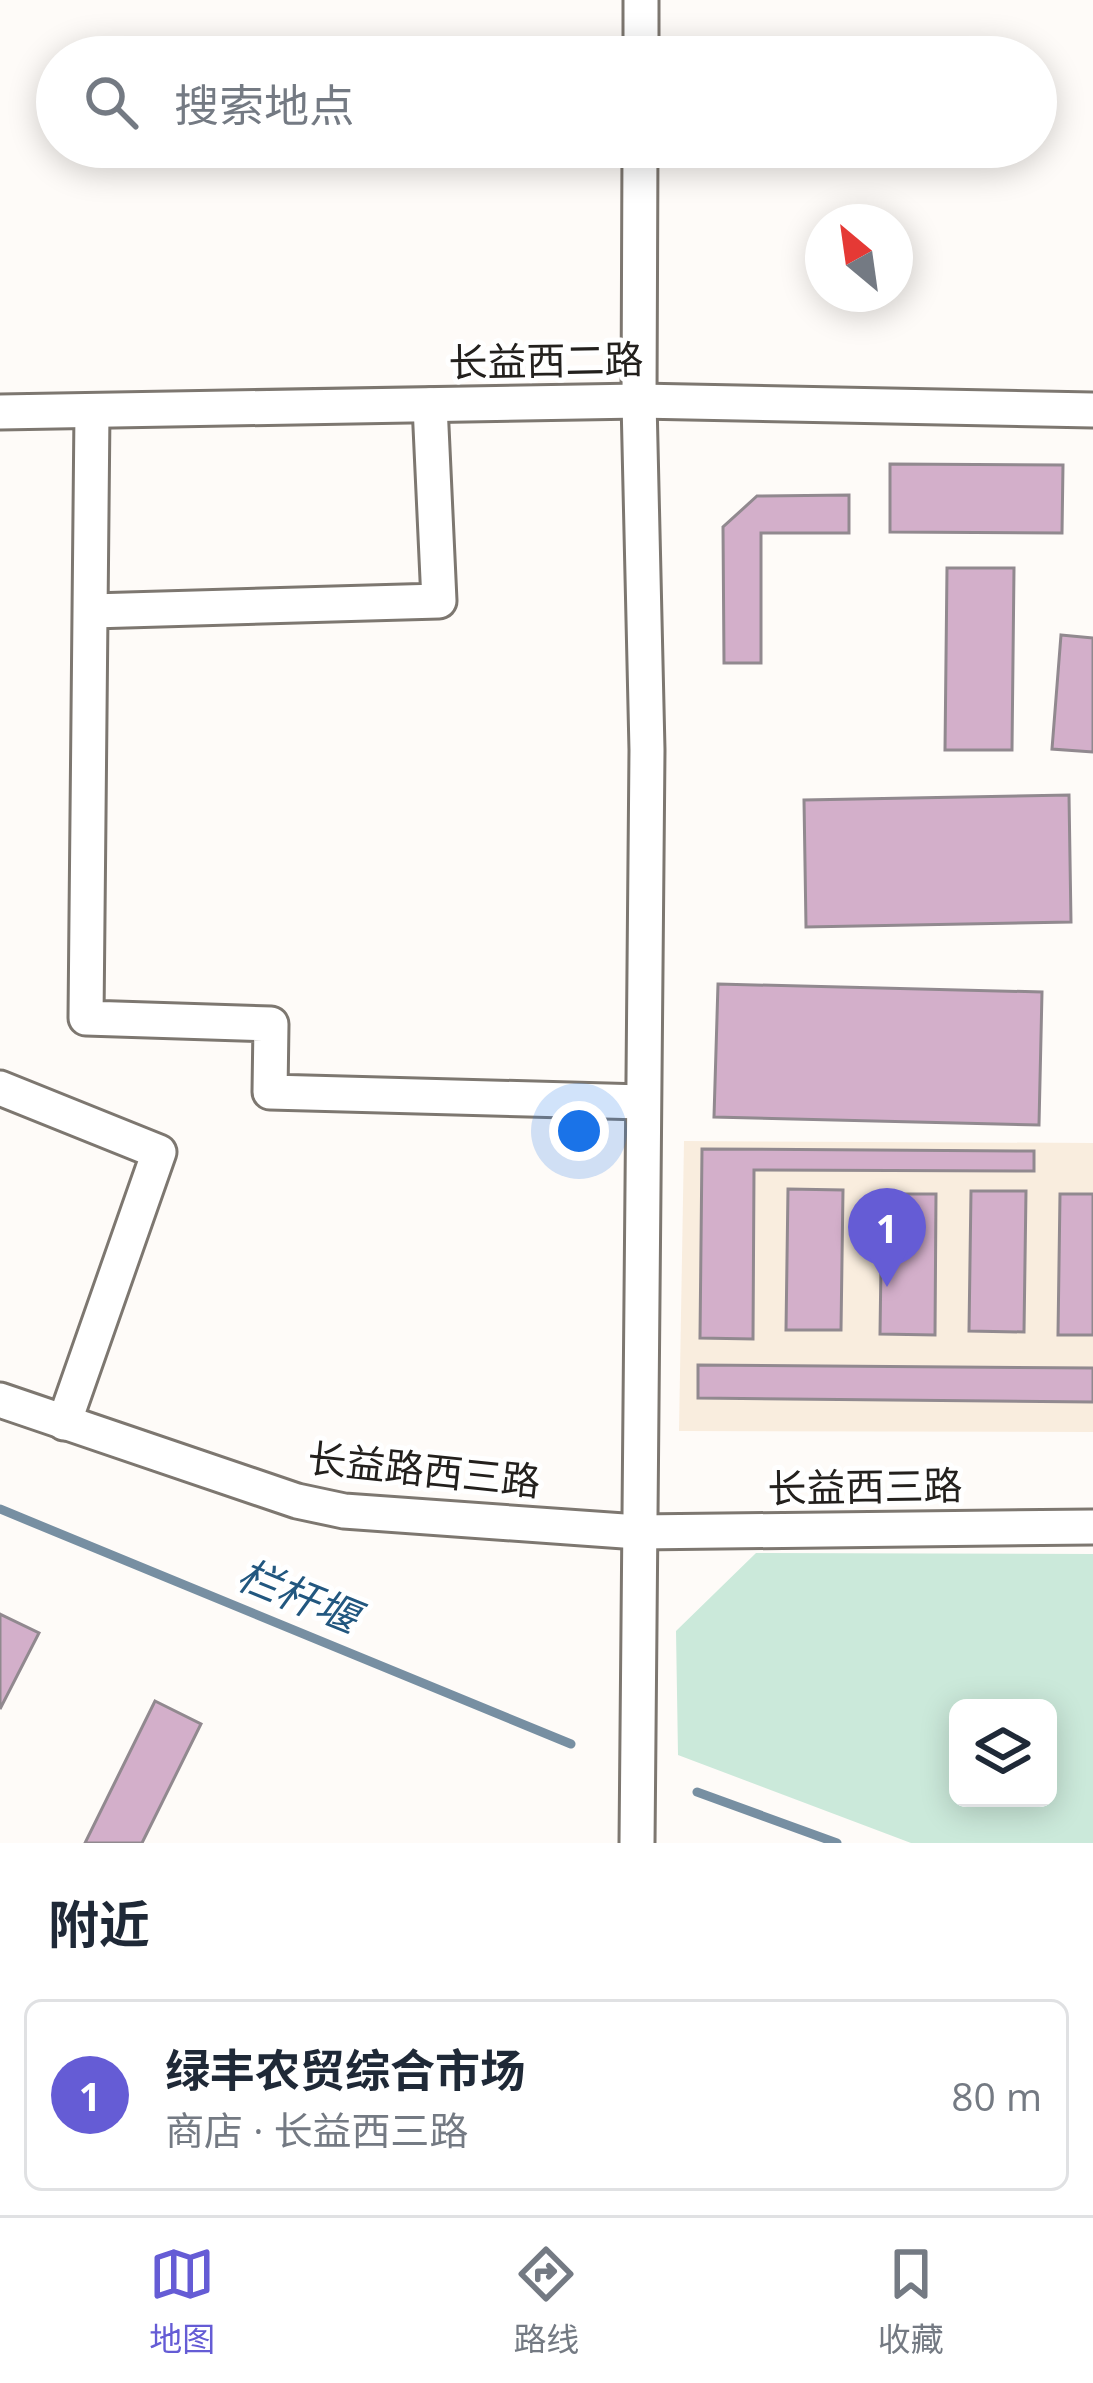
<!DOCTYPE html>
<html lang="zh">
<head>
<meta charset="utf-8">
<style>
	:root { --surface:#fff; --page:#f6f6f7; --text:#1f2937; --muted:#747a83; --line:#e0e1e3; --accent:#655cd5 }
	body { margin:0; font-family:"Open Sans","Noto Sans SC",sans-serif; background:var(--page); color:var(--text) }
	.controls { position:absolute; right:36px; bottom:36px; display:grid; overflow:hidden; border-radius:18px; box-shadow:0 6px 30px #0003 }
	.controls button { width:108px; height:108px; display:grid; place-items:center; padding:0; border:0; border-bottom:3px solid var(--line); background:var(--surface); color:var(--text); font:60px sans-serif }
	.compass { position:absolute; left:805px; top:204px; width:108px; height:108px; border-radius:50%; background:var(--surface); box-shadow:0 6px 30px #0003; rotate:331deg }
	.you { position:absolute; left:579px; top:1131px; width:42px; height:42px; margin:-30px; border:9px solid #fff; border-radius:50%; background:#1a73e8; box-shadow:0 0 0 18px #1a73e833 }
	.badge { display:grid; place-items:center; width:78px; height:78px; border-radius:50%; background:var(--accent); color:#fff; font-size:39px; font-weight:700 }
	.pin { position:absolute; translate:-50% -99px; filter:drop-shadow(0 3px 6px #0008) }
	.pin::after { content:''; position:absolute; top:63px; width:42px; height:36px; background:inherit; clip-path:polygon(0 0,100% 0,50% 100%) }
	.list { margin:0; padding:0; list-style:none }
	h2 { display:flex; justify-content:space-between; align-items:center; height:156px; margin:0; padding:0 48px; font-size:51px }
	h2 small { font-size:39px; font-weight:400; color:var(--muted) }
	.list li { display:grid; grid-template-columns:78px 1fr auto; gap:36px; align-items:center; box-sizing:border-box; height:192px; margin:0 24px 24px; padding:0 24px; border:3px solid var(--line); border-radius:18px }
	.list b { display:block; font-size:45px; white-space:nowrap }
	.list p { margin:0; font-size:39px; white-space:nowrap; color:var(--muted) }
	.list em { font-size:39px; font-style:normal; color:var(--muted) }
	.icon { flex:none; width:66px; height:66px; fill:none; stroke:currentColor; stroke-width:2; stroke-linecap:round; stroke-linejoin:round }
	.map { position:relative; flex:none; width:1093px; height:1843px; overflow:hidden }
	.search { position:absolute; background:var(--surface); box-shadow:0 6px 30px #0003; left:36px; right:36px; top:36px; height:132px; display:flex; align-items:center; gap:30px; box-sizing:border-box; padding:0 42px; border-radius:66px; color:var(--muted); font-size:45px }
	.sheet { height:372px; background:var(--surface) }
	nav { display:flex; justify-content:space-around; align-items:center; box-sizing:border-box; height:168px; border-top:3px solid var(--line); background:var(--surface); font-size:33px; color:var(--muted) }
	nav a { display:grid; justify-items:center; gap:6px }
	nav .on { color:var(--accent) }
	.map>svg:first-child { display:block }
	.built { fill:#f9edde }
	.green { fill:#cbe9da; fill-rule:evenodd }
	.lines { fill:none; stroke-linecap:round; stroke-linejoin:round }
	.stream { stroke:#778fa2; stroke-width:9 }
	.building { fill:#d3afca; stroke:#91898f; stroke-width:3 }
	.street-casing { stroke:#7d7770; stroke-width:39 }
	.street { stroke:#fff; stroke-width:33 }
	.labels { text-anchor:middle; stroke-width:10; stroke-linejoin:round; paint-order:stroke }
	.street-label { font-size:39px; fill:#23201d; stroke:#fff }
	.water-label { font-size:42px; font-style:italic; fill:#22577f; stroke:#fff }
</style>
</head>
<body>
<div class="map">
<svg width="1093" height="1843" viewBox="0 0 1093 1843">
	<rect width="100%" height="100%" fill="#fefbf8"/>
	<polygon class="built" points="684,1141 1093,1143 1093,1432 679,1431"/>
	<path class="green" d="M756,1553L1093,1554V1843H911L678,1755L676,1631ZM958,1708H1048V1798H958Z"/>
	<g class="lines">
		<g class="stream">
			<polyline points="0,1509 571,1744"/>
			<polyline points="697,1792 837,1843"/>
		</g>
	</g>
	<g class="building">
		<polygon points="890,464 1063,465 1062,533 890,532"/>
		<polygon points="849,495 849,533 761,533 761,663 724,663 723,527 757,496"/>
		<polygon points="947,568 1014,568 1012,750 945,750"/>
		<polygon points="1061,635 1093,638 1093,752 1052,749"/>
		<polygon points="1069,795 1071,922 806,927 804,800"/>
		<polygon points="718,984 1042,992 1039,1125 714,1117"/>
		<polygon points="702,1149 1034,1151 1034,1171 754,1170 753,1339 700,1338"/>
		<polygon points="788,1189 843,1190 841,1330 786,1330"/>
		<polygon points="971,1191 1026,1191 1024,1332 969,1331"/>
		<polygon points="882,1194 936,1194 935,1335 880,1334"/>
		<polygon points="1060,1194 1093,1194 1093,1335 1058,1335"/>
		<polygon points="698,1365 1093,1368 1093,1402 698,1398"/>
		<polygon points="0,1614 39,1633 0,1709"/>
		<polygon points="155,1701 201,1724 142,1843 85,1843"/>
	</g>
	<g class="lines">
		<defs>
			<g id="street">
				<polyline points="641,57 641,0"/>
				<polyline points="92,411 86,1018 271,1024 270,1092 643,1102"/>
				<polyline points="0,412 639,401 1093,410"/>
				<polyline points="92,611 439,601 430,405"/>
				<polyline points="0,1088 159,1152 64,1423"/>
				<polyline points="0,1400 297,1501 344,1511 638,1532 1093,1527"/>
				<polyline points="637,1843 647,750 639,401 640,147"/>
			</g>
		</defs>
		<use href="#street" class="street-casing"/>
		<use href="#street" class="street"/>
	</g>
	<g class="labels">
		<g class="street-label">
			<text transform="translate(546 361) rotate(-1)" y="14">长益西二路</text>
			<text transform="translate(424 1470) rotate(6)" y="14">长益路西三路</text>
			<text transform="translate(865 1487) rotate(-1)" y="14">长益西三路</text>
		</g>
		<g class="water-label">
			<text transform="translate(298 1596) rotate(22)" y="15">栏杆堰</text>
		</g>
	</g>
</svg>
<div class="controls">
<button><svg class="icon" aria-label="layers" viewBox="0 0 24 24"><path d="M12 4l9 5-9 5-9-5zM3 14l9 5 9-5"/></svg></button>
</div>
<svg class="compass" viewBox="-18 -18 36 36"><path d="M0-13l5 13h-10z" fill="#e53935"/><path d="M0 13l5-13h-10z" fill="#747a83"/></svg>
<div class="you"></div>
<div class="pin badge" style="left:887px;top:1287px">1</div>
<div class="search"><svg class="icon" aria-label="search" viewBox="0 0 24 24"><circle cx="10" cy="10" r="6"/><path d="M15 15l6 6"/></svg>搜索地点</div>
</div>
<section class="sheet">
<h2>附近<small></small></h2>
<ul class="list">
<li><span class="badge">1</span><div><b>绿丰农贸综合市场</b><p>商店 · 长益西三路</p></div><em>80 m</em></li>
</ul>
</section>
<nav>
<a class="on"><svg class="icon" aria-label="map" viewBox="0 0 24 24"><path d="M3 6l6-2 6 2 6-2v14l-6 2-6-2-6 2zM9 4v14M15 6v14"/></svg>地图</a>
<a><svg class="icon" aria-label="directions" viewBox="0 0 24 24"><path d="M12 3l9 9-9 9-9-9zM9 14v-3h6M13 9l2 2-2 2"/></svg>路线</a>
<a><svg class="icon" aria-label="saved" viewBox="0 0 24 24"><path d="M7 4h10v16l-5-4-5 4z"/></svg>收藏</a>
</nav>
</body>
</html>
